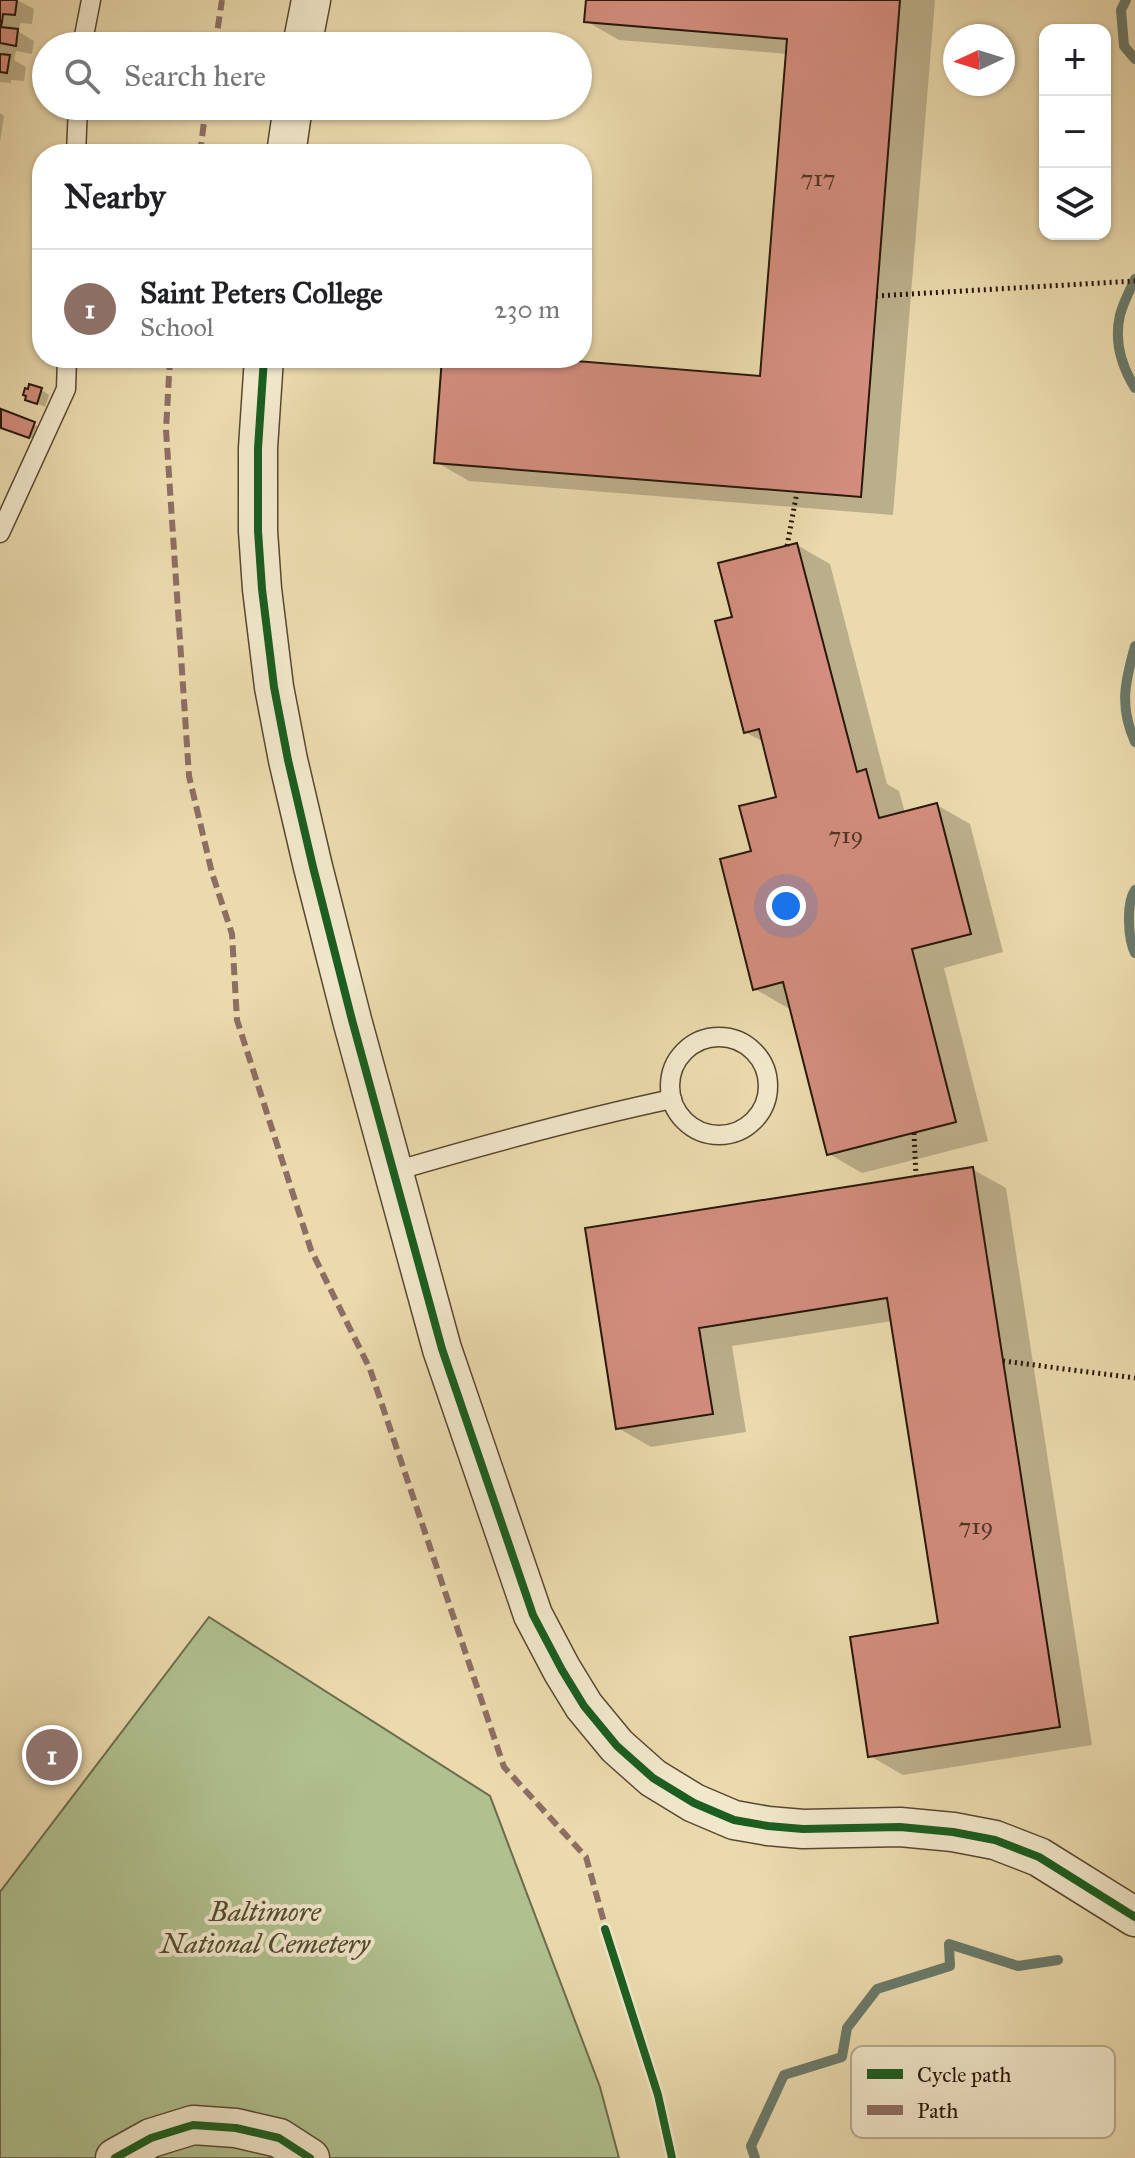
<!DOCTYPE html>
<html lang="en">
<head>
<meta charset="utf-8">
<style>
	:root { --surface:#fff; --page:#f6f6f6; --text:#202124; --muted:#757577; --line:#e0e0e0; --accent:#111827 }
	body { margin:0; font-family:"IM FELL Great Primer",serif; background:var(--page); color:var(--text) }
	.controls { position:absolute; right:24px; top:24px; display:grid; overflow:hidden; border-radius:16px; box-shadow:0 2px 6px #0004 }
	.controls button { width:72px; height:72px; display:grid; place-items:center; padding:0; border:0; border-bottom:2px solid var(--line); background:var(--surface); color:var(--text); font:40px sans-serif }
	.compass { position:absolute; left:943px; top:24px; width:72px; height:72px; border-radius:50%; background:var(--surface); box-shadow:0 2px 6px #0004; rotate:266deg }
	.you { position:absolute; left:786px; top:906px; width:28px; height:28px; margin:-20px; border:6px solid #fff; border-radius:50%; background:#1a73e8; box-shadow:0 0 0 12px #1a73e833 }
	.badge { display:grid; place-items:center; width:52px; height:52px; border-radius:50%; background:var(--accent); color:#fff; font-size:26px; font-weight:700 }
	.pin { position:absolute; translate:-50% -50%; border:4px solid #fff; box-shadow:0 2px 8px #0006 }
	.list { margin:0; padding:0; list-style:none }
	h2 { display:flex; justify-content:space-between; align-items:center; height:104px; margin:0; padding:0 32px; font-size:34px }
	h2 small { font-size:26px; font-weight:400; color:var(--muted) }
	.list li { display:grid; grid-template-columns:52px 1fr auto; gap:24px; align-items:center; box-sizing:border-box; height:120px; padding:0 32px; border-top:2px solid var(--line) }
	.list b { display:block; font-size:30px; white-space:nowrap }
	.list p { margin:0; font-size:26px; white-space:nowrap; color:var(--muted) }
	.list em { font-size:26px; font-style:normal; color:var(--muted) }
	.icon { flex:none; width:44px; height:44px; fill:none; stroke:currentColor; stroke-width:2; stroke-linecap:round; stroke-linejoin:round }
	.map { position:relative; flex:none; width:1135px; height:2158px; overflow:hidden }
	.search { position:absolute; background:var(--surface); box-shadow:0 2px 6px #0004; left:32px; top:32px; width:560px; height:88px; display:flex; align-items:center; gap:20px; box-sizing:border-box; padding:0 28px; border-radius:44px; color:var(--muted); font-size:30px }
	.panel { position:absolute; background:var(--surface); box-shadow:0 2px 6px #0004; left:32px; top:144px; width:560px; height:224px; border-radius:32px }
	.map>svg:first-child { display:block }
	.green { fill:#b0c18f; stroke:#6c6c4c; stroke-width:2 }
	.shadow { fill:#0003 }
	.lines { fill:none; stroke-linecap:round; stroke-linejoin:round }
	.stream { stroke:#6b7a6a; stroke-width:10 }
	.building { fill:#d38d7e; stroke:#281808; stroke-width:2 }
	.lane-casing { stroke:#584831; stroke-width:21 }
	.street-casing { stroke:#584831; stroke-width:41 }
	.path { stroke:#281808; stroke-width:5; stroke-dasharray:2 4; stroke-linecap:butt }
	.lane { stroke:#f1e7ca; stroke-width:18 }
	.street { stroke:#f1e7ca; stroke-width:38 }
	.quiet { stroke:#8d6e63; stroke-width:6; stroke-dasharray:12 6; stroke-linecap:butt }
	.cycleway-casing { stroke:#f1e7ca; stroke-width:13 }
	.cycleway { stroke:#1b5e20; stroke-width:8 }
	.labels { text-anchor:middle; stroke-width:8; stroke-linejoin:round; paint-order:stroke }
	.number-label { font-size:24px; fill:#533526 }
	.park-label { font-size:28px; font-style:italic; fill:#514b30; stroke:#f1e7ca }
	.key { fill:#f1e7ca; stroke:#b5a990; stroke-width:2 }
	.key-label { font-size:22px; fill:#281808 }
</style>
</head>
<body>
<div class="map">
<svg width="1135" height="2158" viewBox="0 0 1135 2158">
	<rect width="100%" height="100%" fill="#eadaad"/>
	<filter id="stains"><feTurbulence type="fractalNoise" baseFrequency=".0025" numOctaves="4"/><feColorMatrix values="0 0 0 0 .2 0 0 0 0 .09 0 0 0 0 .02 0 0 0 .5 -.17"/></filter>
	<radialGradient id="worn" r=".72"><stop offset=".6" stop-color="#630" stop-opacity="0"/><stop offset="1" stop-color="#630" stop-opacity=".3"/></radialGradient>
	<polygon class="green" points="209,1617 490,1796 600,2087 619,2158 0,2158 0,1892"/>
	<g class="shadow">
		<polygon points="0,0 17,0 34,9 32,24 20,23 19,32 34,41 32,54 16,51 14,60 26,67 24,81 11,80 11,83 0,82"/>
		<polygon points="588,0 935,0 893,515 469,481 436,462 444,358 514,358 762,378 788,54 619,40 586,21"/>
		<polygon points="0,113 4,116 0,142"/>
		<polygon points="41,390 49,395 45,407 27,399"/>
		<polygon points="2,412 42,428 38,441 0,425"/>
		<polygon points="797,545 830,564 887,784 899,791 905,813 937,805 970,824 1003,952 944,968 988,1141 862,1173 829,1154 791,1007 788,1008 755,989 753,853 779,798 764,742 745,732 735,618"/>
		<polygon points="972,1169 1006,1188 1092,1745 903,1775 870,1756 940,1625 892,1321 732,1346 746,1432 651,1447 618,1428 587,1229"/>
	</g>
	<g class="lines">
		<g class="stream">
			<polyline points="1126,0 1121,10 1124,46 1135,59"/>
			<path d="M1135,279C1130,290 1123,303 1120,315C1114,341 1122,367 1135,388"/>
			<path d="M1135,646C1125,682 1119,706 1135,742"/>
			<path d="M1135,890C1126,903 1128,939 1135,953"/>
			<polyline points="755,2158 751,2146 784,2075 842,2057 847,2028 877,1989 950,1966 949,1944 1018,1966 1058,1960"/>
		</g>
	</g>
	<g class="building">
		<polygon points="0,0 17,0 15,15 3,14 2,22 0,21"/>
		<polygon points="586,0 900,0 861,497 434,463 442,358 539,358 760,376 787,39 584,22"/>
		<polygon points="0,21 2,22 1,27 18,29 16,46 0,43"/>
		<polygon points="0,54 10,55 7,73 0,72"/>
		<polygon points="29,384 42,388 37,404 25,400 26,396 23,395 25,388 28,389"/>
		<polygon points="1,409 35,422 29,438 1,428"/>
		<polygon points="797,543 857,772 866,769 879,818 937,803 971,934 912,949 956,1122 827,1155 783,982 753,990 720,859 751,851 739,806 776,797 759,729 744,733 715,621 732,617 718,563"/>
		<polygon points="973,1167 1060,1727 868,1757 850,1637 938,1623 887,1298 699,1328 713,1414 616,1429 585,1228"/>
	</g>
	<g class="lines">
		<defs>
			<g id="lane">
				<polyline points="82,46 91,0"/>
				<polyline points="76,154 78,106"/>
				<polyline points="0,533 66,389 67,358"/>
				<circle cx="719" cy="1086" r="49"/>
				<path d="M395,1171C487,1144 578,1119 672,1099"/>
			</g>
			<g id="street">
				<polyline points="302,46 311,0"/>
				<polyline points="286,154 293,106"/>
				<polyline points="264,358 258,448 258,531 262,589 274,687 288,760 313,867 352,1020 442,1349 533,1615 562,1670 584,1706 617,1746 653,1778 694,1803 734,1820 768,1826 803,1829 900,1827 953,1832 995,1840 1039,1857 1135,1917"/>
				<polyline points="115,2158 151,2138 193,2125 236,2128 279,2138 310,2158"/>
			</g>
		</defs>
		<use href="#lane" class="lane-casing"/>
		<use href="#street" class="street-casing"/>
		<g class="path">
			<polyline points="876,296 1135,281"/>
			<polyline points="787,546 797,492"/>
			<polyline points="914,1133 916,1176"/>
			<polyline points="1003,1361 1135,1378"/>
		</g>
		<use href="#lane" class="lane"/>
		<use href="#street" class="street"/>
		<g class="quiet">
			<polyline points="215,46 222,0"/>
			<polyline points="200,154 206,106"/>
			<polyline points="170,358 166,430 189,776 212,873 232,934 237,1020 311,1250 370,1369 504,1767 586,1857 607,1933"/>
		</g>
		<defs>
			<g id="cycleway">
				<polyline points="264,358 258,448 258,531 262,589 274,687 288,760 313,867 352,1020 442,1349 533,1615 562,1670 584,1706 617,1746 653,1778 694,1803 734,1820 768,1826 803,1829 900,1827 953,1832 995,1840 1039,1857 1135,1917"/>
				<polyline points="605,1929 658,2095 672,2158"/>
				<polyline points="115,2158 151,2138 193,2125 236,2128 279,2138 310,2158"/>
			</g>
		</defs>
		<use href="#cycleway" class="cycleway-casing"/>
		<use href="#cycleway" class="cycleway"/>
	</g>
	<g class="labels">
		<g class="number-label">
			<text x="818" y="186">717</text>
			<text x="846" y="843">719</text>
			<text x="976" y="1534">719</text>
		</g>
		<g class="park-label">
			<text x="265" y="1921">Baltimore<tspan x="265" dy="32">National Cemetery</tspan></text>
		</g>
	</g>
	<rect x="851" y="2046" width="264" height="92" rx="12" class="key"/>
	<rect x="867" y="2069" width="36" height="10" fill="#1b5e20"/>
	<rect x="867" y="2105" width="36" height="10" fill="#8d6e63"/>
	<g class="key-label">
		<text x="917" y="2082">Cycle path</text>
		<text x="917" y="2118">Path</text>
	</g>
	<rect width="100%" height="100%" filter="url(#stains)"/>
	<rect width="100%" height="100%" fill="url(#worn)"/>
</svg>
<div class="controls">
<button>+</button>
<button>−</button>
<button><svg class="icon" aria-label="layers" viewBox="0 0 24 24"><path d="M12 4l9 5-9 5-9-5zM3 14l9 5 9-5"/></svg></button>
</div>
<svg class="compass" viewBox="-18 -18 36 36"><path d="M0-13l5 13h-10z" fill="#e53935"/><path d="M0 13l5-13h-10z" fill="#757577"/></svg>
<div class="you"></div>
<div class="pin badge" style="left:52px;top:1755px;background:#8d6e63">1</div>
<div class="search"><svg class="icon" aria-label="search" viewBox="0 0 24 24"><circle cx="10" cy="10" r="6"/><path d="M15 15l6 6"/></svg>Search here</div>
<section class="panel">
<h2>Nearby<small></small></h2>
<ul class="list">
<li><span class="badge" style="background:#8d6e63">1</span><div><b>Saint Peters College</b><p>School</p></div><em>230 m</em></li>
</ul>
</section>
</div>
</body>
</html>
